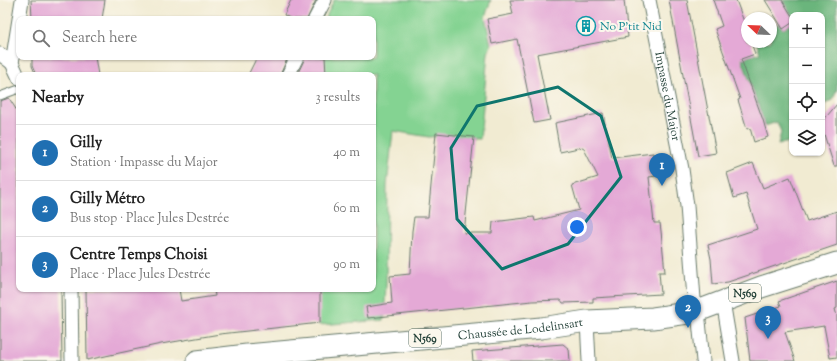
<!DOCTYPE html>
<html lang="en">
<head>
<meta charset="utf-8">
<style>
	:root { --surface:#fff; --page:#f2f2f2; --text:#222; --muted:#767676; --line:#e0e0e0; --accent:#1f6fb2 }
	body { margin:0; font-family:"Sorts Mill Goudy",serif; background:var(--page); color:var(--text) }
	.controls { position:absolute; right:12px; top:12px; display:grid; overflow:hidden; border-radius:8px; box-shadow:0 1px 3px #0004 }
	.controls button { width:36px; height:36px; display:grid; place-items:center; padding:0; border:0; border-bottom:1px solid var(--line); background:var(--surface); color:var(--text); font:20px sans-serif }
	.compass { position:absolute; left:741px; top:12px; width:36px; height:36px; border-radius:50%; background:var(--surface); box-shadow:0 1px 3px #0004; rotate:293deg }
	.you { position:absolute; left:577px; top:227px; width:14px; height:14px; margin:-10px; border:3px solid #fff; border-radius:50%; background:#1a73e8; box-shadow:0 0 0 6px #1a73e833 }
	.badge { display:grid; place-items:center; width:26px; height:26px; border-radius:50%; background:var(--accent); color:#fff; font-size:13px; font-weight:700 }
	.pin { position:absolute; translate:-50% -33px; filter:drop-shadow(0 1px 2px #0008) }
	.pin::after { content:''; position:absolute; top:21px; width:14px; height:12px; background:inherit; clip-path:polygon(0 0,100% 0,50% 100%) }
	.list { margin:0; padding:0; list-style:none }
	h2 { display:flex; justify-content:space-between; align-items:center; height:52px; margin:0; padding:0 16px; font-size:17px }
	h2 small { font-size:13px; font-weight:400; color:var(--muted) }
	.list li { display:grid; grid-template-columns:26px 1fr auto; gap:12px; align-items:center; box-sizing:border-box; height:56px; padding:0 16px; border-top:1px solid var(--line) }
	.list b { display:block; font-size:15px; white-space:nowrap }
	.list p { margin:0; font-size:13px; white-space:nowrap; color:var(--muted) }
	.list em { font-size:13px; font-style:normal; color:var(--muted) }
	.icon { flex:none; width:22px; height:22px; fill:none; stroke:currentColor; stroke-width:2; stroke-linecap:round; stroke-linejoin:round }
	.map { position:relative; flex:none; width:837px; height:361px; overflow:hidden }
	.search { position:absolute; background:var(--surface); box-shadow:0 1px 3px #0004; left:16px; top:16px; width:360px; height:44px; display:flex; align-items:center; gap:10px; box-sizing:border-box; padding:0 14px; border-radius:8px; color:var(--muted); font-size:15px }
	.panel { position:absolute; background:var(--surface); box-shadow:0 1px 3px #0004; left:16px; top:72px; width:360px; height:220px; border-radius:8px }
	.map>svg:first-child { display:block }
	.green { fill:#84d392; stroke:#528863 }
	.forest { fill:#6bb57c; stroke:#457958 }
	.building { fill:#e4a9d6 }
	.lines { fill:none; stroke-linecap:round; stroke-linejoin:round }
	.service-casing { stroke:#687a6b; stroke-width:9 }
	.minor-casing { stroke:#687a6b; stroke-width:15 }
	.primary-casing { stroke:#687a6b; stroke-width:23 }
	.service { stroke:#fff; stroke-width:7 }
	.minor { stroke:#fff; stroke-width:13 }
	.primary { stroke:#fff; stroke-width:21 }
	.marked { fill:none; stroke:#0f766e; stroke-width:3; stroke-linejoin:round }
	.labels { text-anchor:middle; stroke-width:4; stroke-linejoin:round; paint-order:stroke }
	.shield { fill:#fbf7ec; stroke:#61756b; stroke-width:1 }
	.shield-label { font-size:11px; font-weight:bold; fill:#1f3d34 }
	.culture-label { font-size:12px; fill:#0d838f; stroke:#fbf7ec; text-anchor:start }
	.street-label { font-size:12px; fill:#1f3d34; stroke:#fbf7ec }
</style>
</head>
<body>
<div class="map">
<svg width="837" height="361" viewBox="0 0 837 361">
	<rect width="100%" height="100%" fill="#fbf7ec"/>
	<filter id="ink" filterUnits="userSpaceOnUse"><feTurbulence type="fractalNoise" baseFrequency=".025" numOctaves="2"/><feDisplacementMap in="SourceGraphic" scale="8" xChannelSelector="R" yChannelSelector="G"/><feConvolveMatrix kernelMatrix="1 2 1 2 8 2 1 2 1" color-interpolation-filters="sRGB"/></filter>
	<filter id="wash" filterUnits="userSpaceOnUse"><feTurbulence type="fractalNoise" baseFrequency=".012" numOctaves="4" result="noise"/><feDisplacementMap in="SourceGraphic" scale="16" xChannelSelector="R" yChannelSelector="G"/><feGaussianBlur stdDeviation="0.9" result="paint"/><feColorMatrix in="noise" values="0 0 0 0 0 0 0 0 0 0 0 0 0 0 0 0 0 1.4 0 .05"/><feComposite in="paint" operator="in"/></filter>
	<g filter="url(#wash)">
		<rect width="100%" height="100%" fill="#f1ebd2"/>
		<polygon class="green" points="334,0 491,0 485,17 491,45 488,53 480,139 440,136 429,137 393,131 387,186 386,285 384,320 319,325 320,289 373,289 373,75 323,75 324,61 312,57 373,57 373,19 325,19"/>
		<g class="forest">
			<polygon points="782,0 837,0 837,89 833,100 825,104 822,101 822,15 792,16"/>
			<polygon points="779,23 783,29 792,23 792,142 778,144 781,132 777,122 765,126 742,59 755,54 760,53 756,42 771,42 771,29"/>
		</g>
		<g id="blocks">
			<g class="building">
				<polygon points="31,0 105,0 102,19 32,19"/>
				<polygon points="291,0 316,0 307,19 292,19 284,15"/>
				<polygon points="510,0 624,0 628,37 537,54 550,120 534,123 517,39 492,44 487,19 513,14"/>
				<polygon points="669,0 687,0 716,153 698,156"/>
				<polygon points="713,0 736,0 747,30 747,42 751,42 755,54 741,59 763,120 768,137 754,142 750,128 747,129 738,100 740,99 715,29 722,26"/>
				<polygon points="765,0 782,0 792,16 792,23 783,29"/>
				<polygon points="32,57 95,57 98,75 36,75 32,66"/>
				<polygon points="257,57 288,57 280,75 248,75"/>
				<polygon points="325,57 326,75 297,75 305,58"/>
				<polygon points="9,98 19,114 19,289 61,289 62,361 0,361 0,101"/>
				<polygon points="837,104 837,166 834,166 822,128 822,122"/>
				<polygon points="603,113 612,158 653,153 656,176 649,177 654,223 660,223 661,231 665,272 659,272 661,294 593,298 593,302 563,303 561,300 532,301 368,318 366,307 392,303 390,276 410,274 412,231 414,217 428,217 436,133 474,137 464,233 492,233 493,222 534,217 535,221 579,210 572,185 598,177 583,147 560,152 555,123"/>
				<polygon points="753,163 763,188 790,177 807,221 837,211 837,245 728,282 713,284 711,259 708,245 757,229 746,194 734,198 727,173"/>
				<polygon points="837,281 837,308 835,309 837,316 837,357 830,358 824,326 785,332 795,361 750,361 745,318 781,306 779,301"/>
				<polygon points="86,289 179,289 181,301 215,296 214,289 320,289 320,323 220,334 161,344 87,360"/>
				<polygon points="563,344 569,349 570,361 473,361 472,351"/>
			</g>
		</g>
	</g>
	<g filter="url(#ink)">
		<use href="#blocks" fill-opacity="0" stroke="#687a6b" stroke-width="1"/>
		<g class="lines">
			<defs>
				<polyline id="service" points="0,96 19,89"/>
				<g id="minor">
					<path id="s1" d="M649,0L682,169L687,206L695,312"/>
					<polyline points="315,19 325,0"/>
					<polyline points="0,54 12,63"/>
					<polyline points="288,75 297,57"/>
					<polyline points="19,78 12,63 22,0"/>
					<polyline points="71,289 72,361"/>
					<polyline points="723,301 733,361"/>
					<polyline points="698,311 703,361"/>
					<polyline points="587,321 589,361"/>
				</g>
				<g id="primary">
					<path id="s2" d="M197,361L247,355L541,328L587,321L653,318L695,312L761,287L837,263"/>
				</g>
			</defs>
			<use href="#service" class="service-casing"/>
			<use href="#minor" class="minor-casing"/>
			<use href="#primary" class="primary-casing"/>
			<use href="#service" class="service"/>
			<use href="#minor" class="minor"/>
			<use href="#primary" class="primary"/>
		</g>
	</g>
	<path class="marked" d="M558,87L601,116L621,177L568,244L502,269L457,219L451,148L477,106Z"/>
	<defs>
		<symbol id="building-ring" viewBox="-11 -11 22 22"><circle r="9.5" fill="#fbf7ec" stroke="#0f9aa8" stroke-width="1.5"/><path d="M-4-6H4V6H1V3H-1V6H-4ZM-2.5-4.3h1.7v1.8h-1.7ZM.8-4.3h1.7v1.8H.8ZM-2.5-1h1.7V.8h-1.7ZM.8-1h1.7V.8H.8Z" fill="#0f9aa8"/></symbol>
	</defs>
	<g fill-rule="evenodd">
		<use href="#building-ring" x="575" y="15" width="22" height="22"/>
	</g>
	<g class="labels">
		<g class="shield">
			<rect x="729" y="284" width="32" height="18" rx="3"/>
			<rect x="409" y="329" width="32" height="18" rx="3"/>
		</g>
		<g class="shield-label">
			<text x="745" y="297">N569</text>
			<text x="425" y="342">N569</text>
		</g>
		<g class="culture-label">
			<text x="600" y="30">No P'tit Nid</text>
		</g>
		<g class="street-label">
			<text dy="4" stroke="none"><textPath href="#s1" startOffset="98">Impasse du Major</textPath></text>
			<text dy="4" stroke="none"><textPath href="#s2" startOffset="325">Chaussée de Lodelinsart</textPath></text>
		</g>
	</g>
</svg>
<div class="controls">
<button>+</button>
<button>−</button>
<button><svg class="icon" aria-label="locate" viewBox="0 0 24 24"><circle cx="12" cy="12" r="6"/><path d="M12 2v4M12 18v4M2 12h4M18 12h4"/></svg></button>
<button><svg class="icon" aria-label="layers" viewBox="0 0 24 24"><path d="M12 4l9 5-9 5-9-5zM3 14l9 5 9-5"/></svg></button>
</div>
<svg class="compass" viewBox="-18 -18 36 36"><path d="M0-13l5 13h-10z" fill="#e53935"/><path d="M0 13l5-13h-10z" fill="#767676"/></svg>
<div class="you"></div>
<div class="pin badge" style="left:662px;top:186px">1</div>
<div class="pin badge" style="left:688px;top:328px">2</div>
<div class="pin badge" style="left:768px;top:339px">3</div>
<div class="search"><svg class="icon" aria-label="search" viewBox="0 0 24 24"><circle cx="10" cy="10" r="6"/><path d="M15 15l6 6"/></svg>Search here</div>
<section class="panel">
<h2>Nearby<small>3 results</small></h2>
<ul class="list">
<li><span class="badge">1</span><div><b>Gilly</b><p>Station · Impasse du Major</p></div><em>40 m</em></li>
<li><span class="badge">2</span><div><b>Gilly Métro</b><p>Bus stop · Place Jules Destrée</p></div><em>60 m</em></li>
<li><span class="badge">3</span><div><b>Centre Temps Choisi</b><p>Place · Place Jules Destrée</p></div><em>90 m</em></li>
</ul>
</section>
</div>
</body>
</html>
